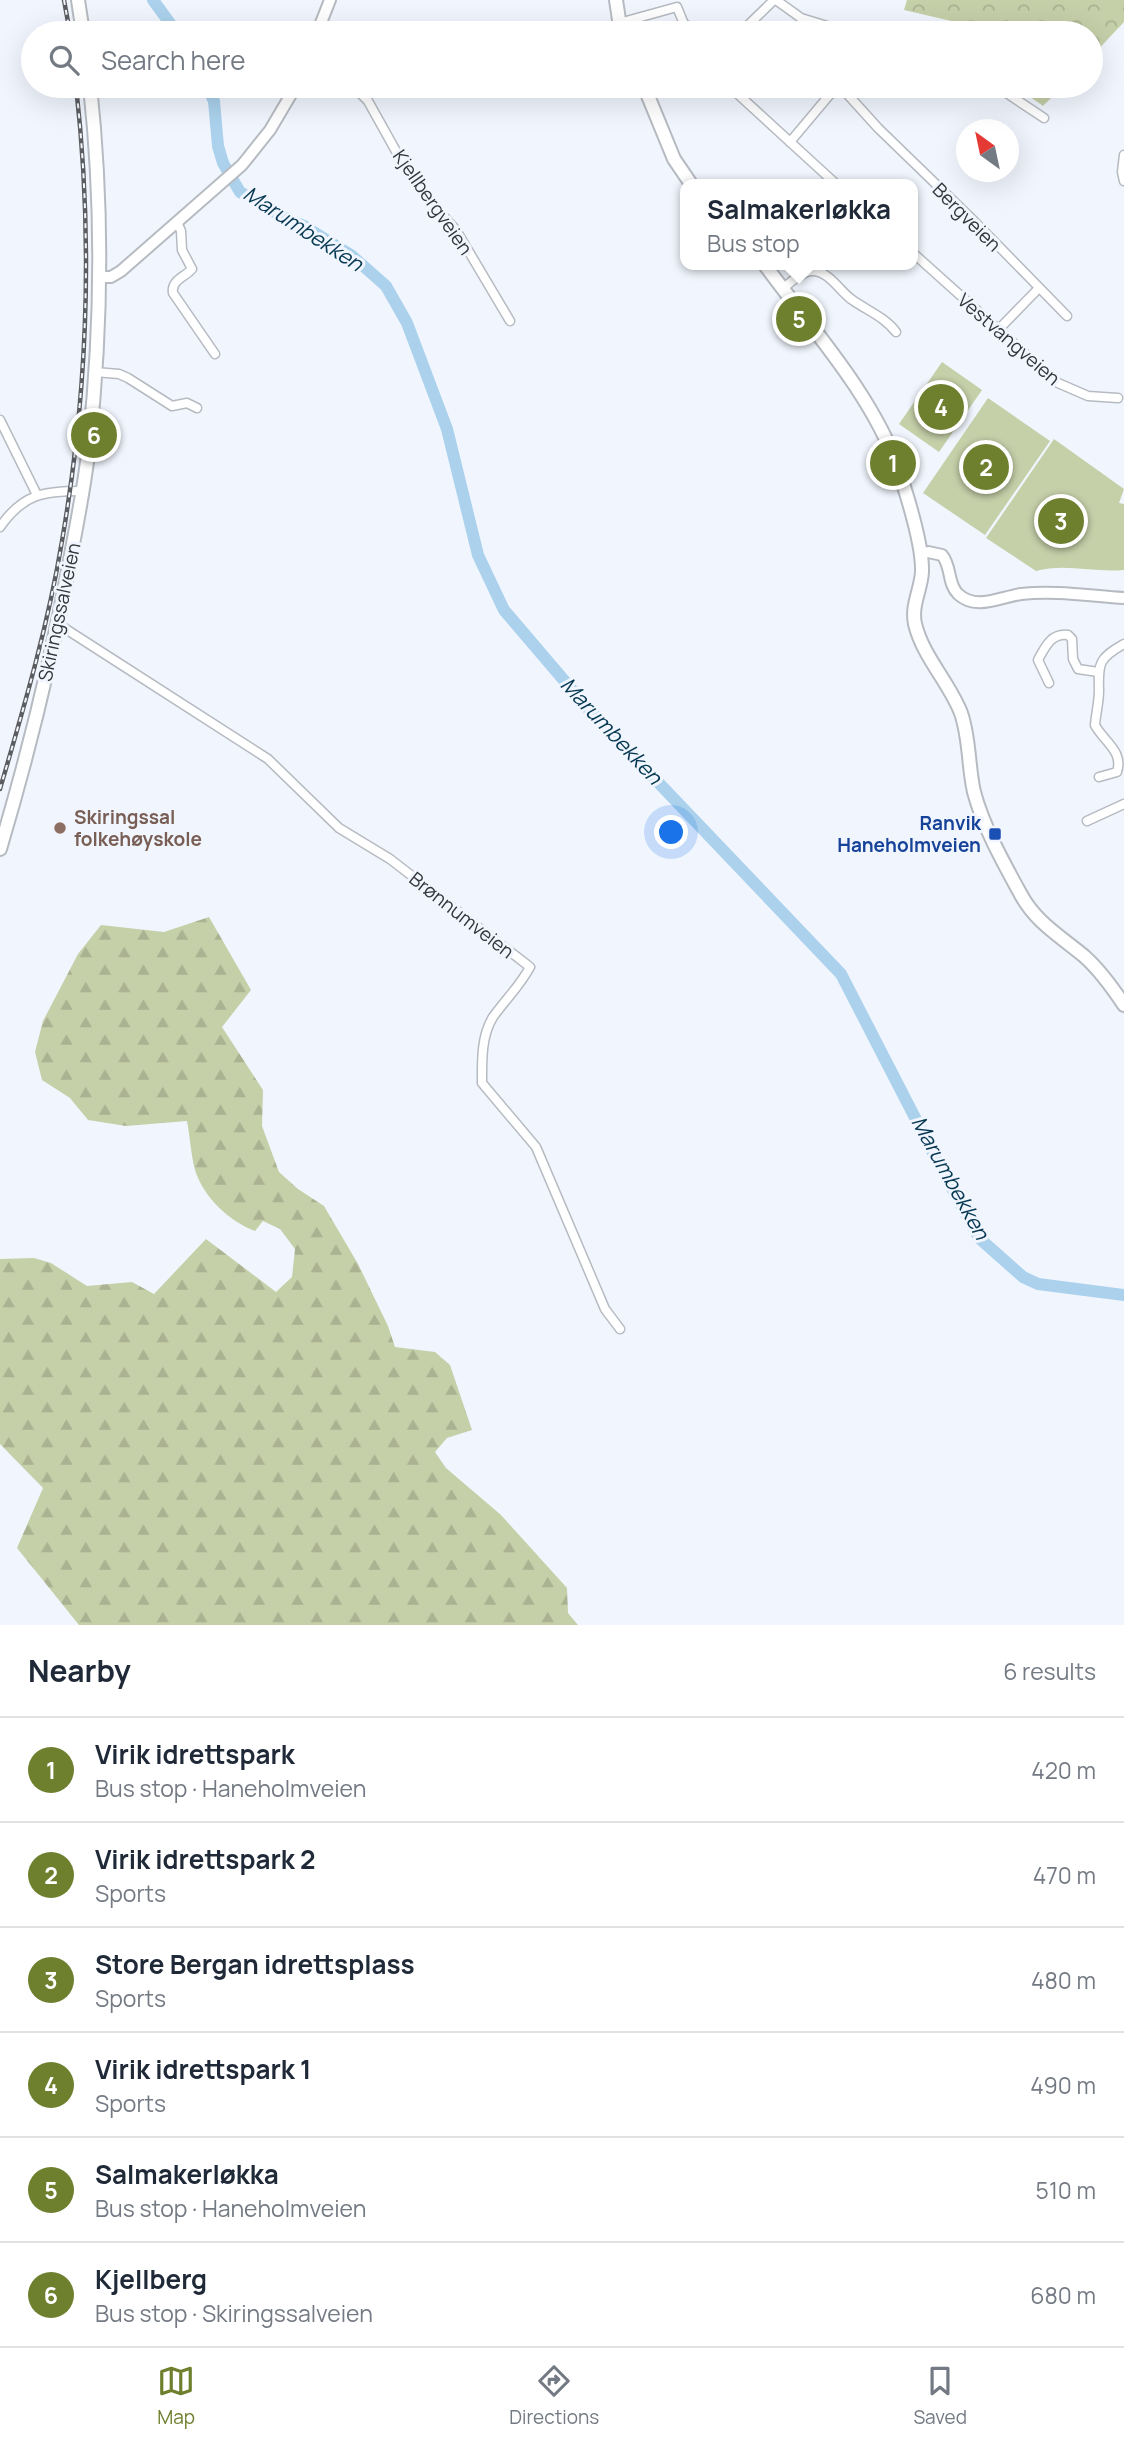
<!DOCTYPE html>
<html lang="en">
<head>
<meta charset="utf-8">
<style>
	:root { --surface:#fff; --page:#f2f2f3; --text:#1f2937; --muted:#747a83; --line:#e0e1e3; --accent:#6e7f2e }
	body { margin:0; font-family:Manrope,sans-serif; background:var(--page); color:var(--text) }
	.compass { position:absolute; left:956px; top:119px; width:63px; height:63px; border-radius:50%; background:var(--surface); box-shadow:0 7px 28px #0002; rotate:327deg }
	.you { position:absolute; left:672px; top:833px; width:24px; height:24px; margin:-18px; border:5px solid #fff; border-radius:50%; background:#1a73e8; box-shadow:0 0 0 10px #1a73e833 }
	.badge { display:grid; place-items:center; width:46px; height:46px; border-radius:50%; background:var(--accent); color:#fff; font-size:23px; font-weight:700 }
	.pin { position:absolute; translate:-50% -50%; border:4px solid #fff; box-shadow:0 2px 7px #0006 }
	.popup { position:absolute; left:680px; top:179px; width:238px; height:91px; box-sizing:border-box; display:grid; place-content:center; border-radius:14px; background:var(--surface); filter:drop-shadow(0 2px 5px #0005); font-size:23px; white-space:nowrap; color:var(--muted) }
	.popup b { font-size:26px; color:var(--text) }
	.popup::after { content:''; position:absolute; left:50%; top:100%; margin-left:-14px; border:14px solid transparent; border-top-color:var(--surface) }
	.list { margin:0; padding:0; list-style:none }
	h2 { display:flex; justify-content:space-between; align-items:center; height:91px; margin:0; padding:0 28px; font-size:30px }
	h2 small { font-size:23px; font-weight:400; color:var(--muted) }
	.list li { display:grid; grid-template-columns:46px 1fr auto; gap:21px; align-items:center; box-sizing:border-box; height:105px; padding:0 28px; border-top:2px solid var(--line) }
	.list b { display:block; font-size:26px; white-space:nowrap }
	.list p { margin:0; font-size:23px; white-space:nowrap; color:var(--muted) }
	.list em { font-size:23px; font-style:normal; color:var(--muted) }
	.icon { flex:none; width:38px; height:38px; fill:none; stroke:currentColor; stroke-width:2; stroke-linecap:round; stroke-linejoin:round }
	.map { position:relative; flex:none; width:1124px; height:1625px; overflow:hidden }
	.search { position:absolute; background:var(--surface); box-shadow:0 7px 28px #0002; left:21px; right:21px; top:21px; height:77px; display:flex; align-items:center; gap:18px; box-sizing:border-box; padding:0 24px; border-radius:38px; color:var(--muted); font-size:26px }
	.sheet { height:721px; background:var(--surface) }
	nav { display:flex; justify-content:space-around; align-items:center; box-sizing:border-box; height:98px; border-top:2px solid var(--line); background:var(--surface); font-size:19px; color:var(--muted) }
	nav a { display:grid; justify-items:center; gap:4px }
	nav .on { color:var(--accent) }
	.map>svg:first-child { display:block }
	.forest { fill:url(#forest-firs) }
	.park { fill:url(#park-crowns) }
	.pitch { fill:#c5cfa8 }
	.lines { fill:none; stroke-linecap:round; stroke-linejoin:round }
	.river { stroke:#abd1ec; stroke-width:12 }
	.minor-casing { stroke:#b6bbc2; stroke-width:11 }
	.tertiary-casing { stroke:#b6bbc2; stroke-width:14 }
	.secondary-casing { stroke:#b6bbc2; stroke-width:16 }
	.minor { stroke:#fff; stroke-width:8 }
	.tertiary { stroke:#fff; stroke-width:10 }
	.secondary { stroke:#fff; stroke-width:12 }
	.rail-casing { stroke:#5b5d61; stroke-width:4.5 }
	.rail { stroke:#f1f6fe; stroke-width:2; stroke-dasharray:5; stroke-linecap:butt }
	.education-dot { fill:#8d6e63; stroke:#f1f6fe; stroke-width:2.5 }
	.transit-dot { fill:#1a4fb4; stroke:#f1f6fe; stroke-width:2.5 }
	.labels { text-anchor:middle; stroke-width:6; stroke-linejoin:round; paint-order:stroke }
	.street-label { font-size:19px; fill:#343639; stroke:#f1f6fe }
	.education-label { font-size:19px; font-weight:bold; fill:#785e54; stroke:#f1f6fe; text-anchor:start }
	.transit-label { font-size:19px; font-weight:bold; fill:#164399; stroke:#f1f6fe; text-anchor:end }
	.water-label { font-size:21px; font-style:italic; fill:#063852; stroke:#f1f6fe }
</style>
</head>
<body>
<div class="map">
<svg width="1124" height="1625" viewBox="0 0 1124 1625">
	<defs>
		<pattern id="forest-firs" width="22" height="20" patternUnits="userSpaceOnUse" patternTransform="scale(1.75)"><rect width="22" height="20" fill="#c5cfa8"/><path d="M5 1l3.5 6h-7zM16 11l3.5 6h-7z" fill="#aab291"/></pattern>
		<pattern id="park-crowns" width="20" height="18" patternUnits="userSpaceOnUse" patternTransform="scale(1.75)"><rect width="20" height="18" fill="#c5cfa8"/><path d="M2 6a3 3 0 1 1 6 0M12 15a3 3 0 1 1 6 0" fill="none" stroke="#aab291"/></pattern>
	</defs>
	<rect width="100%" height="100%" fill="#f1f6fe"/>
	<path class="forest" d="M209,917L251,990L222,1027L263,1090L262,1126L279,1172L298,1189L324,1206L358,1264L388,1326L395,1347L435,1352L450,1365L472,1430L447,1438L435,1452L446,1468L501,1515L567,1588L568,1613L578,1625H79L17,1548L43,1488L0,1444V1259L34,1258L51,1263L87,1286L132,1282L154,1294L206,1239L276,1292L292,1277L295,1249L280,1229L263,1221L255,1231C229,1221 204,1198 195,1170C191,1155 190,1137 187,1121L126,1126L88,1120L70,1098L42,1080L35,1052L43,1021L78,954L101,925L164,932Z"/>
	<g class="park">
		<polygon points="907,0 1124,0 1124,22 1091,57 1091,33 981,33 960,23 904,10"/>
		<polygon points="1015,86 1063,86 1043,106"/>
	</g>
	<g class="pitch">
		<polygon points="942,362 982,390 939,452 899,424"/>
		<polygon points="988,398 1050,441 985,535 923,493"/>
		<path d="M1054,439L1124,489L1119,503L1124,504V570C1095,573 1065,563 1036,571L986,538Z"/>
	</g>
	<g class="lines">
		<g class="river">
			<polyline points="153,0 177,33"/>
			<polyline points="206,86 214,101 218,146 223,163 240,192 285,218 304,226 351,255 386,286 407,323 447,429 478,555 504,610 591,712 841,974 942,1170 979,1238 1023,1277 1038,1284 1124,1295"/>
		</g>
		<defs>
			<g id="minor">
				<polyline points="776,0 801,18 850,33"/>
				<polyline points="619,23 677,7 684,24 694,29"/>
				<polyline points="740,33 774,0"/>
				<polyline points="353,86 368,101 402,162 425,196 456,230 510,321"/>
				<polyline points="729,86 836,184"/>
				<polyline points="840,86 878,128 974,221 1067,316"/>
				<polyline points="996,86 1044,118"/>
				<polyline points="790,142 837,86"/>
				<polyline points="1124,155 1122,172 1124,181"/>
				<path d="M177,222L181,231L182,250L192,269C185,277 171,280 173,293L215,354"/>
				<polyline points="913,253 1058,383 1088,396 1118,398"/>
				<path d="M782,289C790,283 801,272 811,271C827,269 840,291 851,299C866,310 885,317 896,332"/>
				<polyline points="998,330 1038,289"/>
				<polyline points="95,372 119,374 128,378 172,406 187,403 197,408"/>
				<polyline points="0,420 37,495"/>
				<path d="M0,527C23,494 43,491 82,491"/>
				<path d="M58,624L268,759L339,828L390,859L530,967C520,986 505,1000 493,1017C481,1036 482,1062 482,1083L536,1147L605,1309L620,1329"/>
				<path d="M1049,683L1038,660C1045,647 1051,633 1068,635L1072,639L1073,659L1078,669L1098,672"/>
				<path d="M1099,777L1117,772C1124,751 1103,741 1095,725C1096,713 1099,702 1099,690C1098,663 1099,658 1124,644"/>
				<polyline points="1087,821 1124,804"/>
			</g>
			<g id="tertiary">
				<polyline points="317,33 330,0"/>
				<polyline points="100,277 111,277 121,271 242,165 270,130 296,86"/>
				<path d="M920,554L928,552L942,555C952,567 947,583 958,594C976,611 1000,597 1021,594C1054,590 1091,596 1124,598"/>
			</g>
			<g id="secondary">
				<polyline points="78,0 83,33"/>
				<polyline points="616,0 621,33"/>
				<polyline points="644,86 674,159 691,184"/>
				<path d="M765,265C811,328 872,394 898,468C907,495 923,544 922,572C921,590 911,605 915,624C923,657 949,682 961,713C970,739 968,766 974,792C983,826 1003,862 1020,893C1035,922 1060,936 1084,956C1100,970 1112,987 1124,1005"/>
				<path d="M0,849C28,755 51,661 69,566C76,526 85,486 89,445C102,326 103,206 90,86"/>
			</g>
		</defs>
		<use href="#minor" class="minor-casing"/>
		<use href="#tertiary" class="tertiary-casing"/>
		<use href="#secondary" class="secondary-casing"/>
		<use href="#minor" class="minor"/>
		<use href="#tertiary" class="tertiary"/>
		<use href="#secondary" class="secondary"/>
		<defs>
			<g id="rail">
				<polyline points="64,0 70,33"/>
				<path d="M0,789C24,707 48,626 62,541C88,391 93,237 76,86"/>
			</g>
		</defs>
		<use href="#rail" class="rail-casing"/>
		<use href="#rail" class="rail"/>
	</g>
	<circle class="education-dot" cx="60" cy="828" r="7"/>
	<rect class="transit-dot" x="988" y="827" width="14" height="14" rx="3.5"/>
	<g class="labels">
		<g class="street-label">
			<text transform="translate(433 202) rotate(55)" y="7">Kjellbergveien</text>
			<text transform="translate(967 217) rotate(45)" y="7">Bergveien</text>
			<text transform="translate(1009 339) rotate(41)" y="7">Vestvangveien</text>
			<text transform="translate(59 612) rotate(-78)" y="7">Skiringssalveien</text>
			<text transform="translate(462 915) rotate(38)" y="7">Brønnumveien</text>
		</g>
		<g class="education-label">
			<text x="74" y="824">Skiringssal<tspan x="74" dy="22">folkehøyskole</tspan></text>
		</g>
		<g class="transit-label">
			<text x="981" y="830">Ranvik<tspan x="981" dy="22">Haneholmveien</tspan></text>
		</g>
		<g class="water-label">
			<text transform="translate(303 229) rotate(33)" y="7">Marumbekken</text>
			<text transform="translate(611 731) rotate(47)" y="7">Marumbekken</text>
			<text transform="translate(950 1178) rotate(61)" y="7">Marumbekken</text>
		</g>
	</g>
</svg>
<svg class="compass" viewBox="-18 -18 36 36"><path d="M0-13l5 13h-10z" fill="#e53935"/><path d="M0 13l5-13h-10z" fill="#747a83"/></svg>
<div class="you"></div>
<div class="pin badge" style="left:893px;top:463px">1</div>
<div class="pin badge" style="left:986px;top:467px">2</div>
<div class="pin badge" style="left:1061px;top:521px">3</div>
<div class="pin badge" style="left:941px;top:407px">4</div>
<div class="pin badge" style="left:799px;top:319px">5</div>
<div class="popup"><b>Salmakerløkka</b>Bus stop</div>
<div class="pin badge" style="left:94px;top:435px">6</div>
<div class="search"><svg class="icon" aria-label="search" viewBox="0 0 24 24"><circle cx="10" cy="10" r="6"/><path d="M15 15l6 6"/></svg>Search here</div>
</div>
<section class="sheet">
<h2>Nearby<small>6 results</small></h2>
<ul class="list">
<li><span class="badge">1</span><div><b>Virik idrettspark</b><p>Bus stop · Haneholmveien</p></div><em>420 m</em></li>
<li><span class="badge">2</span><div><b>Virik idrettspark 2</b><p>Sports</p></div><em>470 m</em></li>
<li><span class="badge">3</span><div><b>Store Bergan idrettsplass</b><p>Sports</p></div><em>480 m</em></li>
<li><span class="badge">4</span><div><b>Virik idrettspark 1</b><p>Sports</p></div><em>490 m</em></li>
<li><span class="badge">5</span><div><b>Salmakerløkka</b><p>Bus stop · Haneholmveien</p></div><em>510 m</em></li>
<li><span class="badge">6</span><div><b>Kjellberg</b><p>Bus stop · Skiringssalveien</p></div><em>680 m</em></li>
</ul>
</section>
<nav>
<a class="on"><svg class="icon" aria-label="map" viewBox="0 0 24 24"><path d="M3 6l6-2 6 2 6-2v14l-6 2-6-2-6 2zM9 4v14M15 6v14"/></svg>Map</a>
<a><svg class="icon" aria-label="directions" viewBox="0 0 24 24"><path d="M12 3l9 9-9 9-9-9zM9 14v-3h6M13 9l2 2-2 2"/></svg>Directions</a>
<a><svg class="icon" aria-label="saved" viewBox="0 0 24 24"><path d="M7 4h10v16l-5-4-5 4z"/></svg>Saved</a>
</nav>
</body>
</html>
